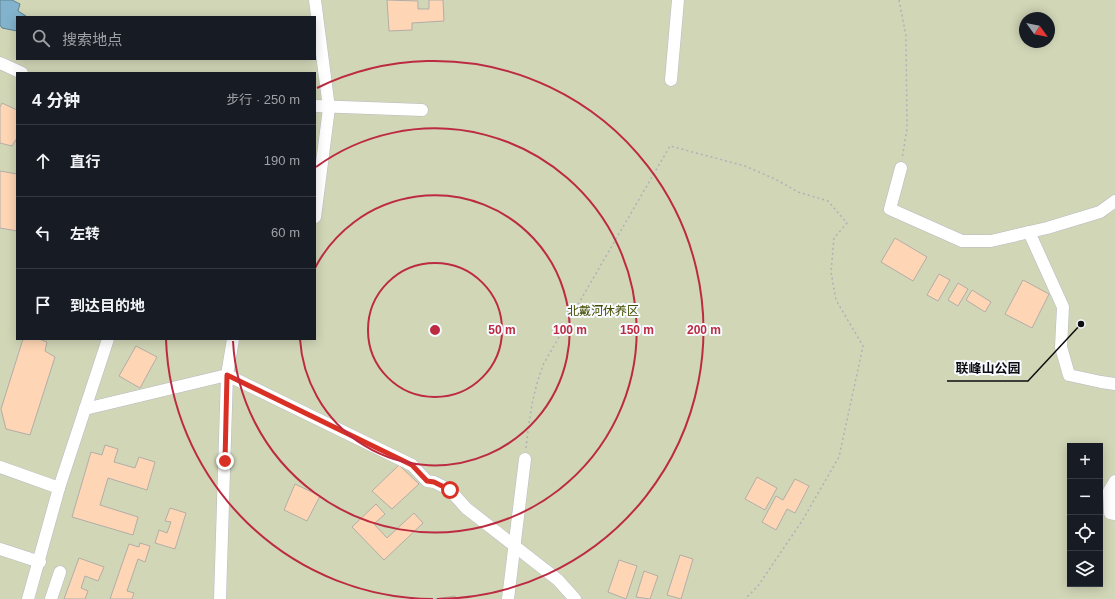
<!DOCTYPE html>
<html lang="zh">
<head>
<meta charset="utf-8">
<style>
	:root { --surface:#171b24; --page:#242831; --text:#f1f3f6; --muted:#9ea1a6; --line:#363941 }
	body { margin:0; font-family:Helvetica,"Noto Sans SC",sans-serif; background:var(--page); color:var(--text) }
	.controls { position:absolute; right:12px; bottom:12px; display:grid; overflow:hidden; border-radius:0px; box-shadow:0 2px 10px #0003 }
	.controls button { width:36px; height:36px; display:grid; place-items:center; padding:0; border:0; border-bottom:1px solid var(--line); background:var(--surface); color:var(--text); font:20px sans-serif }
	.compass { position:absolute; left:1019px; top:12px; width:36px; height:36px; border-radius:50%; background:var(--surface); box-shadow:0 2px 10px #0003; rotate:123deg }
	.stop { position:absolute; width:12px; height:12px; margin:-9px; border:3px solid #d93025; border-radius:50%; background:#fff }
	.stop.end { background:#d93025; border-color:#fff; box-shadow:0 1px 4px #0008 }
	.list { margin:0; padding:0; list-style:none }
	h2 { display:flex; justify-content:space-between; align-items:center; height:52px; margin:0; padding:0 16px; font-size:17px }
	h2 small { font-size:13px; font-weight:400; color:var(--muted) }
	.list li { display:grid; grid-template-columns:26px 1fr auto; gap:12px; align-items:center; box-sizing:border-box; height:72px; padding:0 16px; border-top:1px solid var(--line) }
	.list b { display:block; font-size:15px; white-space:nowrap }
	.list em { font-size:13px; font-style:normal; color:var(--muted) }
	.icon { flex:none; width:22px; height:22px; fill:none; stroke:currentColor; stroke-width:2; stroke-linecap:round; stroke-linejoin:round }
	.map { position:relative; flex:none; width:1115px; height:599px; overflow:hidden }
	.search { position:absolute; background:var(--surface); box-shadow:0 2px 10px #0003; left:16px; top:16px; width:300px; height:44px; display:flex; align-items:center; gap:10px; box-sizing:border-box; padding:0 14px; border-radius:0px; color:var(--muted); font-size:15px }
	.panel { position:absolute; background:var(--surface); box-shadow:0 2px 10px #0003; left:16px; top:72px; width:300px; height:268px; border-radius:0px }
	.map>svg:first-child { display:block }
	.green { fill:#d1d6b7; fill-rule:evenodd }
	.water { fill:#83b3cc; stroke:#5f8193 }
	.building { fill:#fed6b5; stroke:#b3ada7 }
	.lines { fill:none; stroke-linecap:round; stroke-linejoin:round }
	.minor-casing { stroke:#b6bcc2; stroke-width:13 }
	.path { stroke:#afb2b6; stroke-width:1.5; stroke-dasharray:2 3; stroke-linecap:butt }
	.minor { stroke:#fff; stroke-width:12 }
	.route { stroke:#d93025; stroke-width:5 }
	.ring { fill:none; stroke:#bc2b41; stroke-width:2 }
	.labels { text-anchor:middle; stroke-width:4; stroke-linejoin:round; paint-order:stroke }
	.park-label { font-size:12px; fill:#464d00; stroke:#f7faff }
	.centre { fill:#bc2b41; stroke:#f7faff; stroke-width:2 }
	.ring-label { font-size:12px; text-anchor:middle; font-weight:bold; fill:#bc2b41; stroke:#f7faff; stroke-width:4; stroke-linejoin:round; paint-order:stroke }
	.leader { fill:none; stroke:#0b0d0f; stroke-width:1.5 }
	.callout-dot { fill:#0b0d0f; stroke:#f7faff; stroke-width:1.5 }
	.callout-label { font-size:13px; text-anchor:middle; font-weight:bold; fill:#0b0d0f; stroke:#f7faff; stroke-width:4; stroke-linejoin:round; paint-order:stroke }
</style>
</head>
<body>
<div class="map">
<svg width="1115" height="599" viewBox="0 0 1115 599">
	<rect width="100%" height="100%" fill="#f7faff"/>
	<path class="green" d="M0,0H1115V599H0ZM17,17H315V59H17ZM1025,18H1049V42H1025ZM17,73H315V339H17ZM1070,446H1100V584H1070Z"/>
	<polygon class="water" points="0,0 12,0 20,4 18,11 26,16 17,17 17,31 2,28 0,25"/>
	<g class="building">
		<polygon points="387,0 418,1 418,9 429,9 429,0 443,0 444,21 412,23 412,30 389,31"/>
		<polygon points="2,103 17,110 17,138 12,146 0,143 0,107"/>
		<polygon points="0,171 17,174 17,231 0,228"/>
		<polygon points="895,238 927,257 913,281 881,262"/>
		<polygon points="939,274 950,280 938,301 927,295"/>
		<polygon points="1023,280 1049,294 1032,328 1005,314"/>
		<polygon points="958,283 968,289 958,306 948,300"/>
		<polygon points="972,290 991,302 985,312 966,300"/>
		<polygon points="23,339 39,339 47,342 45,351 55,357 30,435 6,429 1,409"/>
		<polygon points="136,346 157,357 140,388 119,376"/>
		<polygon points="105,445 118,449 114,462 135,468 139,457 155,462 147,490 108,478 100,505 138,517 133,535 72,517 91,452 102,455"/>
		<polygon points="399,465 419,484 392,509 372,491"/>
		<polygon points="757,477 777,488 765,510 745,499"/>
		<polygon points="795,479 809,486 795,513 787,509 776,530 762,522 776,496 783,500"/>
		<polygon points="295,484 320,496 307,521 284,510"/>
		<polygon points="376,504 385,514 374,524 387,538 414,513 423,523 384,560 352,527"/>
		<polygon points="170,508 186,513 175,549 155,543 159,530 167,533 171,522 165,521"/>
		<polygon points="140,543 150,546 145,562 138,559 127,591 134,593 132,599 110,599 129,544 139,547"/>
		<polygon points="680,555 693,559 681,599 667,595"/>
		<polygon points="79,558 104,567 98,581 85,576 81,588 88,591 85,599 64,599"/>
		<polygon points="619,560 637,566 626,599 608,592"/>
		<polygon points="644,571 658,576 650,599 636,597"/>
		<polygon points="455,596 456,599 435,599"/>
	</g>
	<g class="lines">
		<defs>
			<g id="minor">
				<polyline points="0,63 22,73"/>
				<polyline points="671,80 678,0"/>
				<polyline points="315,106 422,110"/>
				<polyline points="901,168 890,209 962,241 991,241 1047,228 1100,212 1115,201"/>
				<polyline points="315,217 329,108 315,0"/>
				<polyline points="1029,232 1063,307 1061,347 1069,375 1101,382 1115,384"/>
				<polyline points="85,409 227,375 412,465 427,481 434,482 450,490 466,508 558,580 575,599"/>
				<polyline points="0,467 59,488"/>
				<polyline points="1115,481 1109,491 1110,513 1115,514"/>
				<polyline points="0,549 40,562"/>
				<polyline points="28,599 59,488 108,339"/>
				<polyline points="51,599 60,572"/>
				<polyline points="220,599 227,375 233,339"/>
				<polyline points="508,599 525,459"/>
			</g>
		</defs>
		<use href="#minor" class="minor-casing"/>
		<g class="path">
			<polyline points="899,0 906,36 907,129 902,159"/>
			<path d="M526,448C529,420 533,390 544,363L670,146L745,166L775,179L798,192L828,201L847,223L834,238L831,272L836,300L863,346L839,457L802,521L758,586L745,599"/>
		</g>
		<use href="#minor" class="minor"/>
	</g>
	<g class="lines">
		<polyline class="route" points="225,461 227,375 412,465 427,481 434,482 450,490"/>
	</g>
	<g class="ring">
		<circle cx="435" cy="330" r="67"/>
		<path d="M315 268A135 135 0 1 1 300 339"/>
		<path d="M316 167A202 202 0 1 1 233 341"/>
		<path d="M433 599A269 269 0 0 1 166 339M317 88A269 269 0 1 1 437 599"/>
	</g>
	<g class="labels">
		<g class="park-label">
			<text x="603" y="315">北戴河休养区</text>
		</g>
	</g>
	<circle cx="435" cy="330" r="6" class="centre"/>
	<g class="ring-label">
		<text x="502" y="334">50 m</text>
		<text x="570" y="334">100 m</text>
		<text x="637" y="334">150 m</text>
		<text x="704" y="334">200 m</text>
	</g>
	<path class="leader" d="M1081 324L1028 381H947"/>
	<circle class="callout-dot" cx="1081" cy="324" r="4"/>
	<g class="callout-label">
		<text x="988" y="373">联峰山公园</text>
	</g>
</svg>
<div class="controls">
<button>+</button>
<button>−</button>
<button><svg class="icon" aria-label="locate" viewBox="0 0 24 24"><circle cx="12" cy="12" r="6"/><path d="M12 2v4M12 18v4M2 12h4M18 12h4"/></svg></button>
<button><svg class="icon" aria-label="layers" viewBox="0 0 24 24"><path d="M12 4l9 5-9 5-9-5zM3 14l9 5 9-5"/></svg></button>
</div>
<svg class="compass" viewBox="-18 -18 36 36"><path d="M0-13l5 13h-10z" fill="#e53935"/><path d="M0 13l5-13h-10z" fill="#9ea1a6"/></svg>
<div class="stop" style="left:450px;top:490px"></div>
<div class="stop end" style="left:225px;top:461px"></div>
<div class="search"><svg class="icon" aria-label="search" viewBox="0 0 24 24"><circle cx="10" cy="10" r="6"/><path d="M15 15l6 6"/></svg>搜索地点</div>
<section class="panel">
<h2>4 分钟<small>步行 · 250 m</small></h2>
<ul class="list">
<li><svg class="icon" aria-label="ahead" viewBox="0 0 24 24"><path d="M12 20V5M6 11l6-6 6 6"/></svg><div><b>直行</b></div><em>190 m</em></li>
<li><svg class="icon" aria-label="left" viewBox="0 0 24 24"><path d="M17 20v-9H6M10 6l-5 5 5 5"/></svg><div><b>左转</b></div><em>60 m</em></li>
<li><svg class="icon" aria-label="arrive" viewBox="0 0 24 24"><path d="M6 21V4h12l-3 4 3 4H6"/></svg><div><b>到达目的地</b></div></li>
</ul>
</section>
</div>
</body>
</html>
